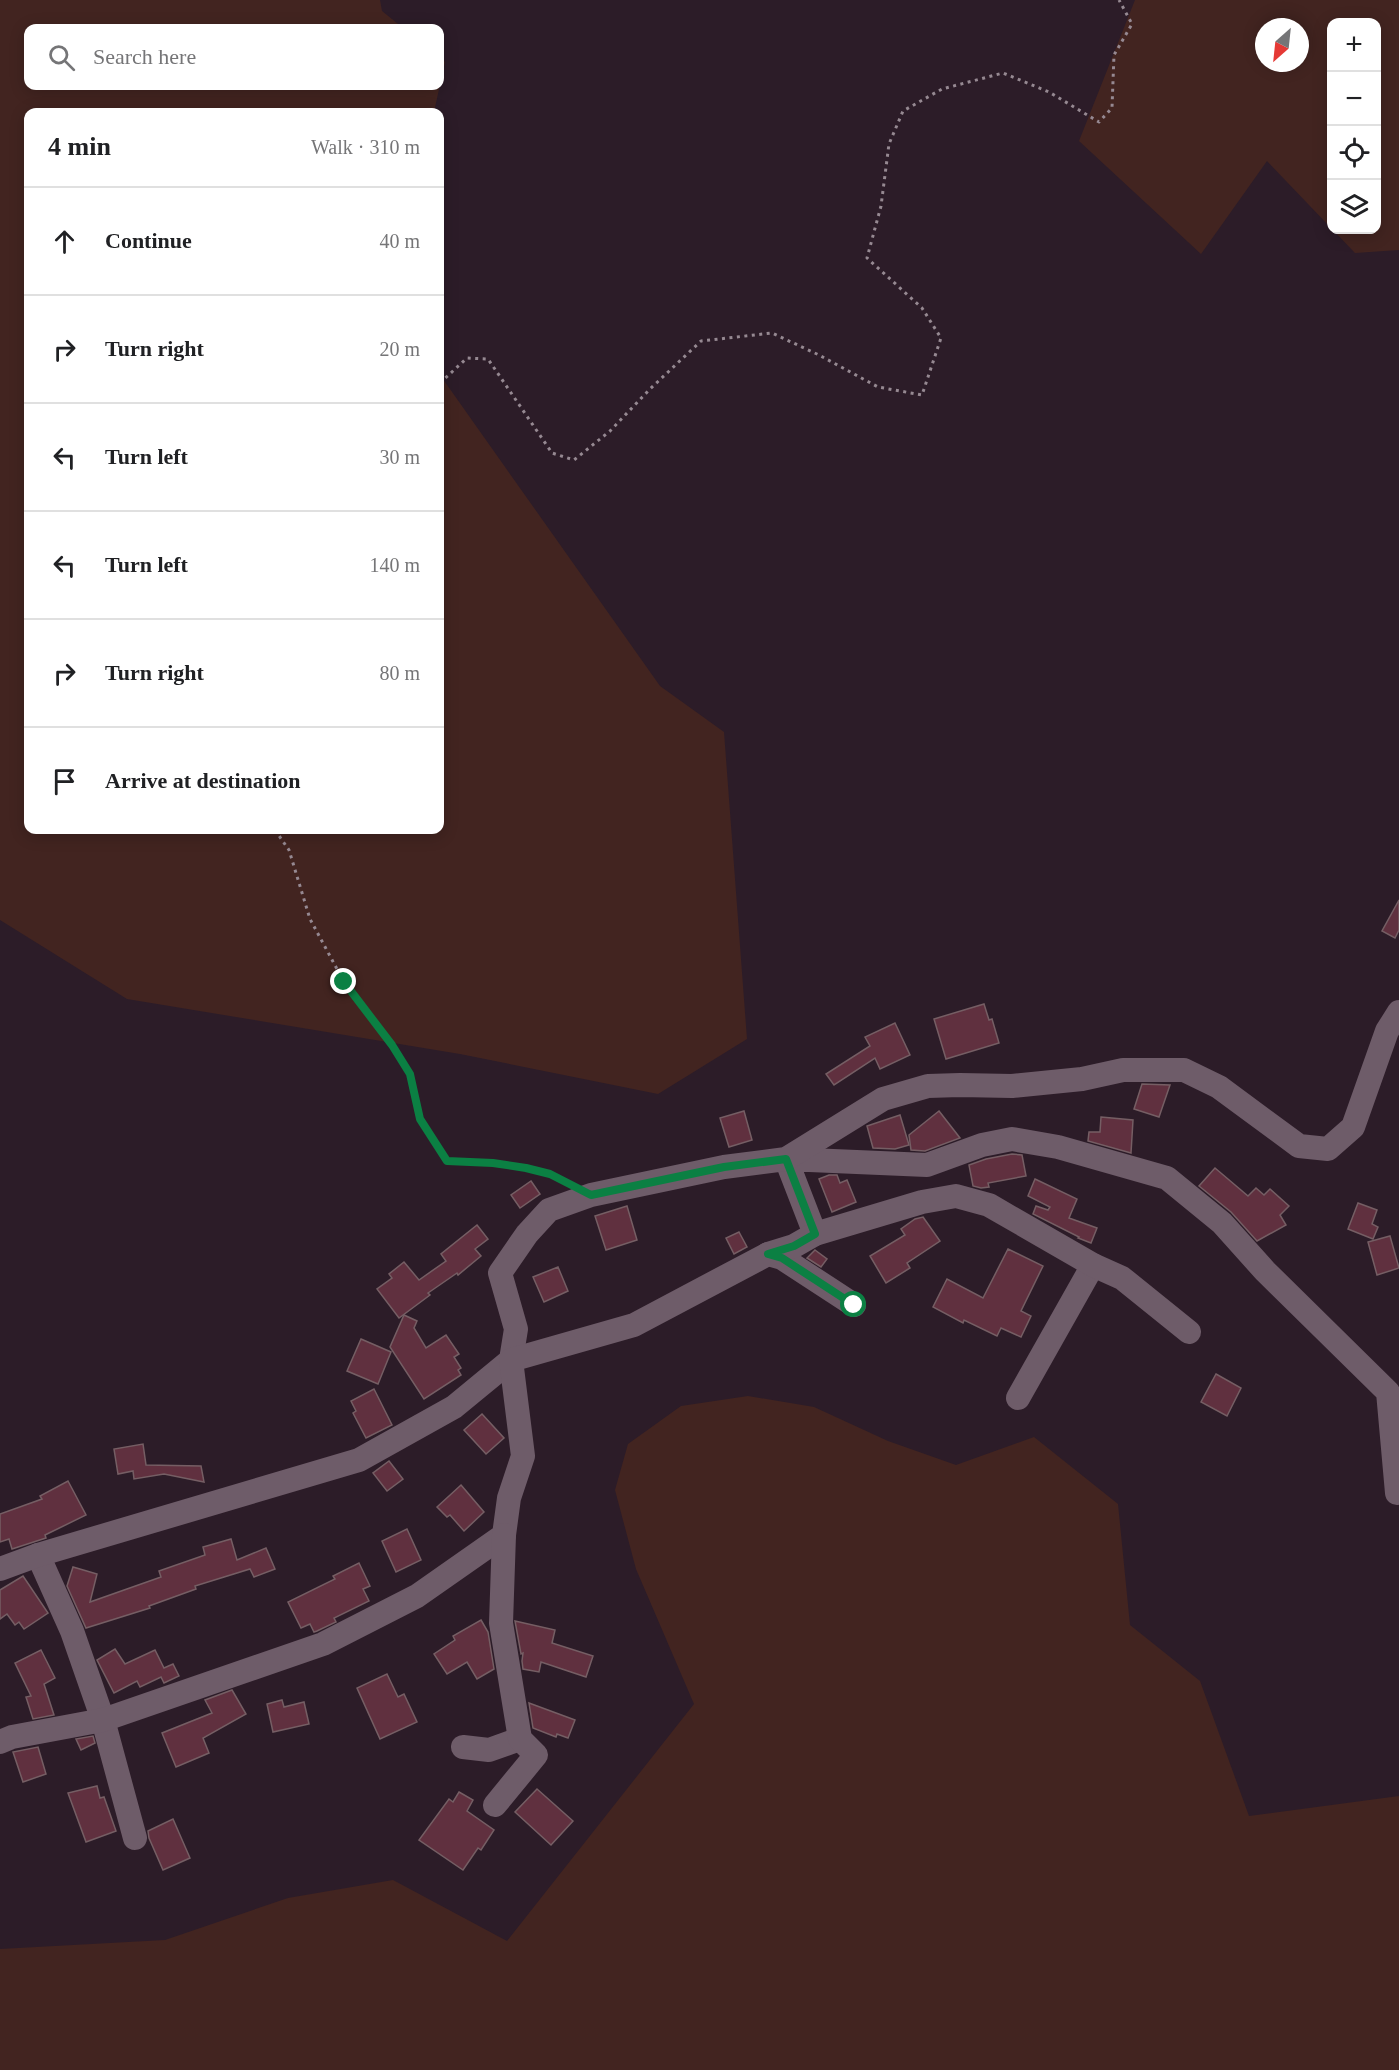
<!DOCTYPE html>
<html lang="en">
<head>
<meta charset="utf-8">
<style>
	:root { --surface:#fff; --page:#f6f6f6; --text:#202124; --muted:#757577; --line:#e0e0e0 }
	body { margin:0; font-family:"Times New Roman",serif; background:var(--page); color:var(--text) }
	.controls { position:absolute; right:18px; top:18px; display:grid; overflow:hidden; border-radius:12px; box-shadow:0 3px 15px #0003 }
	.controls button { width:54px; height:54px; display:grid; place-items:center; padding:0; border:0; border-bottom:2px solid var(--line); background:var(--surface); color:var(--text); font:30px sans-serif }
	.compass { position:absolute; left:1255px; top:18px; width:54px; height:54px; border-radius:50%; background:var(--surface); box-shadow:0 3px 15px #0003; rotate:207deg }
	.stop { position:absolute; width:18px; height:18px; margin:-14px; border:4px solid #0b8043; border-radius:50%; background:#fff }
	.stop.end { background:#0b8043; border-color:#fff; box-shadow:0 2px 6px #0008 }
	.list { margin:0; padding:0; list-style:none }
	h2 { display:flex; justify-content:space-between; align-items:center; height:78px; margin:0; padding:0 24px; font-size:26px }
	h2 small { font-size:20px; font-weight:400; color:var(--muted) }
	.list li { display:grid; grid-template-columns:39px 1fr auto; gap:18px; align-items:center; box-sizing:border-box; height:108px; padding:0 24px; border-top:2px solid var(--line) }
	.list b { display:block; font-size:22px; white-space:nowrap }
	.list em { font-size:20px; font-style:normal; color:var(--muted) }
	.icon { flex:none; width:33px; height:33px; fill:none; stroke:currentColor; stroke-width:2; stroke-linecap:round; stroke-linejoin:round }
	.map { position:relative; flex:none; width:1399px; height:2070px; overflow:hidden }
	.search { position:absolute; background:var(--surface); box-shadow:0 3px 15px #0003; left:24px; top:24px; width:420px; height:66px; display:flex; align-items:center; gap:15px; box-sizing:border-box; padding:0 21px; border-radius:12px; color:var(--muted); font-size:22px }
	.panel { position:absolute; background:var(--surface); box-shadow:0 3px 15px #0003; left:24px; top:108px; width:420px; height:726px; border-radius:12px }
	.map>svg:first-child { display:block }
	.green { fill:#422420; fill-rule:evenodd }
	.building { fill:#60303f; stroke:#755e64; stroke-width:1.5 }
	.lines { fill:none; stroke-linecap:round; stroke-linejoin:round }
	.path { stroke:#968992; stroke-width:3; stroke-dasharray:3 4.5; stroke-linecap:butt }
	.minor { stroke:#6e5c69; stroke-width:24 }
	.route { stroke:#0b8043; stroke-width:8 }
</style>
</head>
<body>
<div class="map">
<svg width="1399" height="2070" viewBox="0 0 1399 2070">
	<rect width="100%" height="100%" fill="#2c1c28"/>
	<g class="green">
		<polygon points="0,0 380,0 382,11 403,28 28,28 28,86 440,86 440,58 445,62 434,112 28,112 28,830 440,830 440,375 660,686 724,732 747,1039 658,1094 460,1054 127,999 0,920"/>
		<path d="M1135,0H1399V250L1355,253L1333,230H1376V22H1332L1331,228L1267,161L1201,254L1079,141ZM1264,27H1300V63H1264Z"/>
		<polygon points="748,1396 814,1407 888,1441 956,1465 1034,1437 1118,1504 1130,1625 1200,1681 1249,1816 1399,1796 1399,2070 0,2070 0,1949 165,1940 288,1898 393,1880 507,1941 694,1704 636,1569 615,1490 628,1444 681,1406"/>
	</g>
	<g class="building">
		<polygon points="1399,900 1399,930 1395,938 1382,931"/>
		<polygon points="984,1004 989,1020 992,1019 999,1043 946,1059 934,1019"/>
		<polygon points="895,1023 910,1055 880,1069 875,1058 834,1085 826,1074 870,1046 865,1037"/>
		<polygon points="1142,1084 1170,1085 1159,1117 1134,1109"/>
		<polygon points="744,1111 752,1140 729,1147 720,1118"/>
		<polygon points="939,1111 960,1138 925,1151 911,1150 909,1135"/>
		<polygon points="900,1115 909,1145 895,1149 873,1148 867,1126"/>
		<polygon points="1101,1117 1133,1120 1131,1153 1088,1141 1089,1132 1100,1132"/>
		<polygon points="1012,1154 1022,1155 1026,1176 988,1183 989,1187 981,1188 973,1186 969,1165 986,1159"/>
		<polygon points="1215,1168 1248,1196 1256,1188 1264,1195 1270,1189 1289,1206 1280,1215 1286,1225 1257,1241 1231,1212 1199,1186"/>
		<polygon points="829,1175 837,1175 840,1183 847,1180 856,1202 832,1212 819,1179"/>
		<polygon points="1035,1179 1077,1199 1069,1218 1097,1228 1091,1243 1078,1238 1079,1237 1033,1214 1036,1206 1048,1210 1050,1207 1028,1196"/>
		<polygon points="531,1181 540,1194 520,1208 511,1195"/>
		<polygon points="1358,1203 1377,1210 1372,1224 1378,1227 1373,1239 1348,1229"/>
		<polygon points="627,1206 637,1240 606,1250 595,1216"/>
		<polygon points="923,1217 940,1241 907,1263 910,1268 886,1283 870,1256 905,1235 901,1229 915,1219"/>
		<polygon points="477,1225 488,1239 475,1249 481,1256 458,1275 457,1273 428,1293 430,1295 399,1318 377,1289 392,1278 389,1274 404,1262 419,1280 446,1261 441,1254"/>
		<polygon points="739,1232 747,1247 734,1254 726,1238"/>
		<polygon points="1390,1236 1399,1268 1377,1275 1368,1242"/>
		<polygon points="1008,1249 1043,1266 1021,1311 1031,1316 1021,1337 1001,1328 997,1336 964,1320 963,1323 933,1307 947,1279 983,1298"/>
		<polygon points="815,1250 827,1259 821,1267 807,1258"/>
		<polygon points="558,1267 568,1291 544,1302 533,1277"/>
		<polygon points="404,1315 417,1321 414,1328 426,1348 446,1335 459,1354 454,1357 461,1368 458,1370 461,1375 424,1399 390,1347"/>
		<polygon points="361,1339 391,1352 378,1384 347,1371"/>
		<polygon points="1216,1374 1241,1388 1227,1416 1201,1402"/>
		<polygon points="374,1389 392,1425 366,1438 353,1413 356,1411 351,1401"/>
		<polygon points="482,1414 504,1438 486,1454 464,1430"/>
		<polygon points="143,1444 146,1465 201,1466 204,1482 164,1474 134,1479 133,1471 118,1474 114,1449"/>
		<polygon points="389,1461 403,1479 387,1491 373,1473"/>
		<polygon points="68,1481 86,1515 45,1535 46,1538 12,1549 9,1539 0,1542 0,1514 42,1499 40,1496"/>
		<polygon points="461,1485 484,1512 464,1531 450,1515 447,1517 437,1507"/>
		<polygon points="407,1529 421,1560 396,1572 382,1541"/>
		<polygon points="231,1539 237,1560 266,1548 275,1569 254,1577 250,1569 195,1586 196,1589 149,1606 150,1608 86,1628 67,1586 73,1567 97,1574 90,1602 161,1577 159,1571 205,1555 203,1547"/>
		<polygon points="359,1563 370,1586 363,1589 369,1601 334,1618 336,1622 317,1631 314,1632 310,1624 301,1628 288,1602 335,1579 333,1576"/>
		<polygon points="23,1576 48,1613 24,1629 19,1622 15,1625 7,1614 0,1619 0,1590"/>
		<polygon points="481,1620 488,1632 494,1669 477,1679 467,1662 447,1674 434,1654 455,1640 453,1636"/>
		<polygon points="515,1621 555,1630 552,1643 593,1656 586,1677 541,1662 539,1672 523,1669 522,1661 523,1653 521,1654"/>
		<polygon points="115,1649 125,1664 155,1650 164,1668 173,1664 179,1676 164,1683 161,1677 140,1687 137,1681 114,1693 97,1660"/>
		<polygon points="41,1650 55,1678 44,1684 54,1715 33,1719 26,1697 31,1696 15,1663"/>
		<polygon points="387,1674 398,1697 404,1694 417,1722 380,1739 357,1688"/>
		<polygon points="232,1690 246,1714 203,1738 209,1753 176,1767 162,1733 212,1713 205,1700"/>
		<polygon points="282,1700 284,1707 304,1702 309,1724 273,1732 267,1704"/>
		<polygon points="529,1703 575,1720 568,1738 557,1734 556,1737 533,1728"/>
		<polygon points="93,1736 95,1743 81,1750 76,1739"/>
		<polygon points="38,1747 46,1774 23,1782 13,1752"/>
		<polygon points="97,1786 100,1798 104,1797 116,1831 86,1842 68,1793"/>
		<polygon points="537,1789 573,1821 551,1845 515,1812"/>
		<polygon points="459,1792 473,1800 467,1811 494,1830 481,1850 478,1848 463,1870 419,1840 449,1799 453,1802"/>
		<polygon points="173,1819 190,1858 163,1870 149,1838 148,1831"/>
	</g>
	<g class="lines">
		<g class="path">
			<polyline points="440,383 467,358 488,359 552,453 574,460 610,431 650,389 701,341 772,333 819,355 878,387 922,395 941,338 922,308 867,258 881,206 889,144 903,111 942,89 1003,73 1049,92 1099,122 1112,108 1114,55 1132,24 1119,0"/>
			<path d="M275,830L289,850L310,919L344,982L392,1045L410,1074L420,1119L447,1161C487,1163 529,1163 565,1182"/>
		</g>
		<g class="minor">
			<polyline points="815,1234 786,1159 927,1165 982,1145 1012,1139 1058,1147 1167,1178 1222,1223 1265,1271 1388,1392 1397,1493"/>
			<polyline points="768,1254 782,1258 854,1305"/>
			<polyline points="1018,1398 1093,1265"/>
			<polyline points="38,1555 72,1631 103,1720 135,1838"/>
			<polyline points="0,1569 38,1555 359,1460 454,1407 511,1360 516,1329 500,1273 527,1234 549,1210 591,1195 724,1167 786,1159 883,1099 928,1086 960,1085 1012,1086 1082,1079 1123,1070 1184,1070 1219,1087 1299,1146 1328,1149 1353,1127 1387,1031 1399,1012"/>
			<polyline points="0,1742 12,1737 103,1720 323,1644 417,1596 504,1535 509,1498 523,1456 511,1360 634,1325 768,1254 794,1246 815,1234 922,1202 956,1196 989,1205 1093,1265 1122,1278 1189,1332"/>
			<polyline points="463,1747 489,1750 520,1739"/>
			<polyline points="495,1805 536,1755 520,1739 501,1623 504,1535"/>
		</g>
	</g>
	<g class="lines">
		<polyline class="route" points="344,982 392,1045 410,1074 420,1119 447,1161 493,1163 526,1168 550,1174 591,1195 724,1167 786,1159 815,1234 794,1246 768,1254 782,1258 854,1305"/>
	</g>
</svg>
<div class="controls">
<button>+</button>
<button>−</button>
<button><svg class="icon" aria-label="locate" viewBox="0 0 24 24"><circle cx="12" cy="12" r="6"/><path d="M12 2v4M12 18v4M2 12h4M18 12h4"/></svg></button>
<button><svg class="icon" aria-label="layers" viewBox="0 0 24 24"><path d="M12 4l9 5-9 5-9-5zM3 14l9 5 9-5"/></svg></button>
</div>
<svg class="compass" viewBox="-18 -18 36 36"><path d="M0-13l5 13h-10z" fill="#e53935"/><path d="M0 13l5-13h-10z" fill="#757577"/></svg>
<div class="stop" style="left:854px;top:1305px"></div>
<div class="stop end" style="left:344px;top:982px"></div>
<div class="search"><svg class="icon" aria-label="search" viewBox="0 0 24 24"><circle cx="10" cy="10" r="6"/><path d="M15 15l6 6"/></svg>Search here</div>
<section class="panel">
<h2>4 min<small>Walk · 310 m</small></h2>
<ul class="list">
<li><svg class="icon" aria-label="ahead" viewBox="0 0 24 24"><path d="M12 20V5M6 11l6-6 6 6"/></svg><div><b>Continue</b></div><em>40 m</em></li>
<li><svg class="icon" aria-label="right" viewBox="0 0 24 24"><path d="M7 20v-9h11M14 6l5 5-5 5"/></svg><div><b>Turn right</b></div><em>20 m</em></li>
<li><svg class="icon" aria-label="left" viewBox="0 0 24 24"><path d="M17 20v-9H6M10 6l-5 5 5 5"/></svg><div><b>Turn left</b></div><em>30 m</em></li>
<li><svg class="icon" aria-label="left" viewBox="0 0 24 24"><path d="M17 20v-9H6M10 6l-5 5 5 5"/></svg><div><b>Turn left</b></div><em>140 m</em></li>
<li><svg class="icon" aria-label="right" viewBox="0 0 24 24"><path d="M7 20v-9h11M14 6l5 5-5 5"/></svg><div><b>Turn right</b></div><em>80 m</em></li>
<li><svg class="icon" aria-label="arrive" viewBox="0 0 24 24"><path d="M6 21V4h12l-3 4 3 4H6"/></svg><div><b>Arrive at destination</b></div></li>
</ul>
</section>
</div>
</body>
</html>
